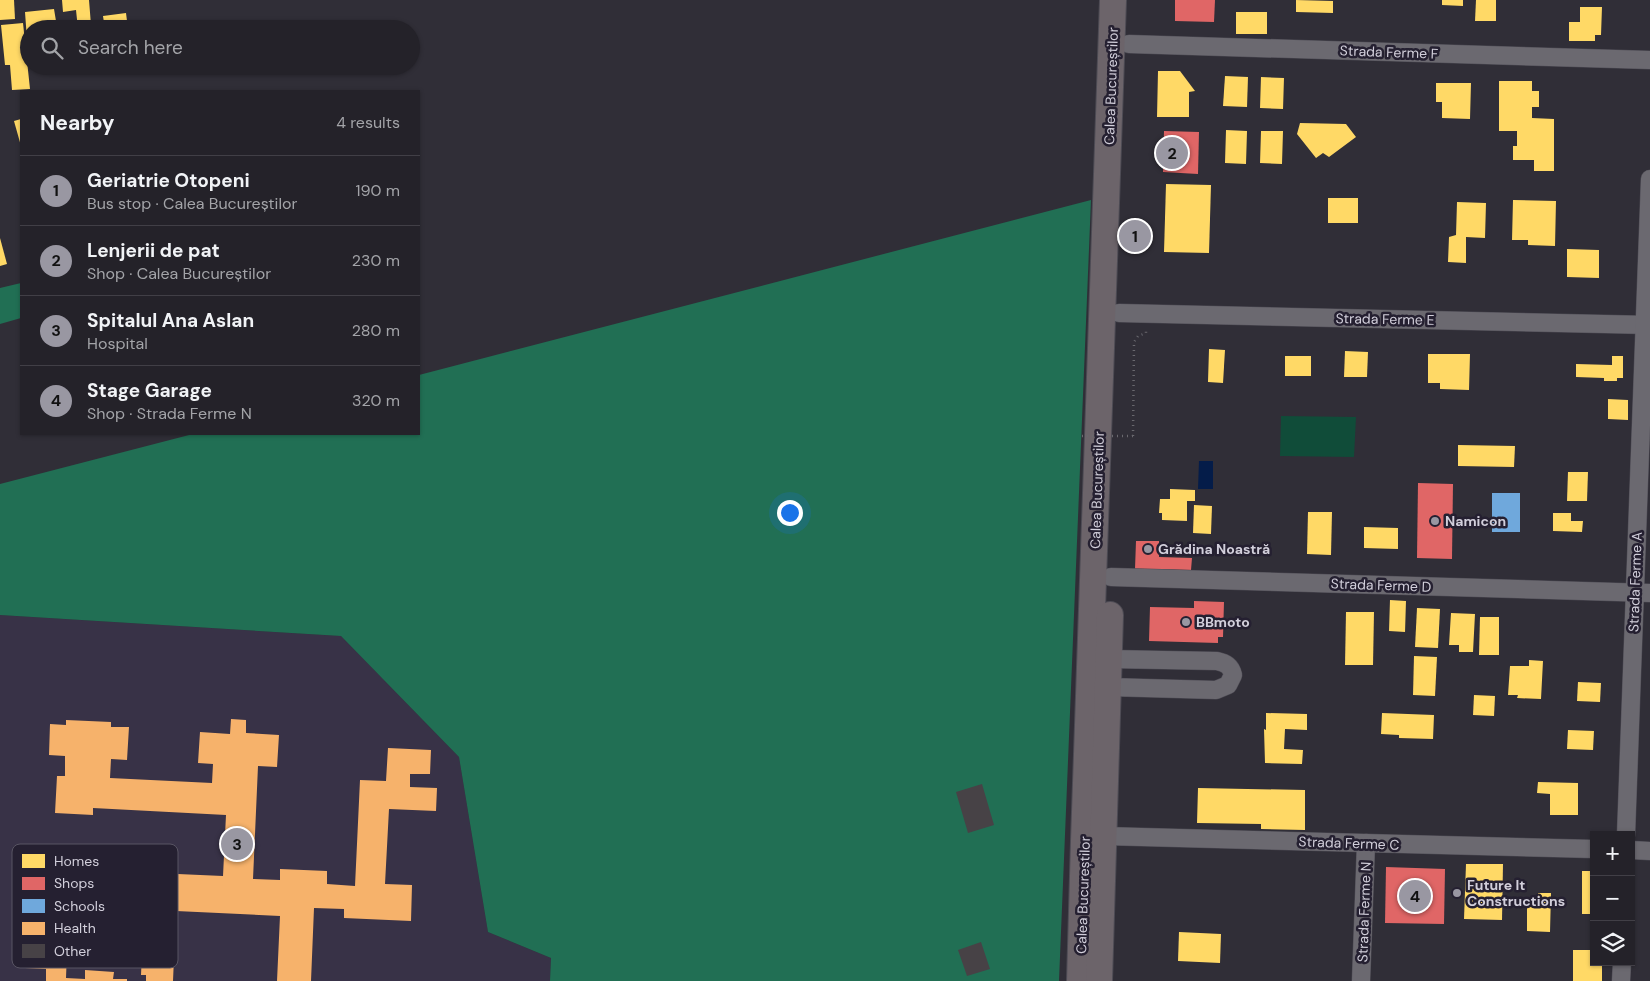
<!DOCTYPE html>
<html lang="en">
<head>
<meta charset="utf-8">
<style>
	:root { --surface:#242229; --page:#302f35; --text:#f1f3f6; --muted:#a3a4a8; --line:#413f46; --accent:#9997a2 }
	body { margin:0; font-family:"DM Sans",sans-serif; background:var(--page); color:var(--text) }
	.controls { position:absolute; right:15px; bottom:15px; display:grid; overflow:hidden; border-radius:0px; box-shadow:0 1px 4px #0004 }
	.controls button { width:45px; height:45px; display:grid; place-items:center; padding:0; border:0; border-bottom:1px solid var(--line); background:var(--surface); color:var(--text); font:25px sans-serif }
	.you { position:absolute; left:789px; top:512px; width:18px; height:18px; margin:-12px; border:4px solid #fff; border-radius:50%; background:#1a73e8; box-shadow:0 0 0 8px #1a73e833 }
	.badge { display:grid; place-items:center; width:32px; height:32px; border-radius:50%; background:var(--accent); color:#111; font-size:16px; font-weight:700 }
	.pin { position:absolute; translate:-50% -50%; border:2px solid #fff; box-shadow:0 1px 5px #0006 }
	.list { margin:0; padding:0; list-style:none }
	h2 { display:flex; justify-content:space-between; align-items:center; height:65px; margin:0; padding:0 20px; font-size:21px }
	h2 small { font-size:16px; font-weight:400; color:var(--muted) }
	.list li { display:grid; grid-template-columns:32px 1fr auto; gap:15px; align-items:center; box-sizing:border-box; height:70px; padding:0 20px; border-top:1px solid var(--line) }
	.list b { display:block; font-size:19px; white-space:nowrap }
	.list p { margin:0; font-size:16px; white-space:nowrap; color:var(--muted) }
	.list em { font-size:16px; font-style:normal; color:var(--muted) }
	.icon { flex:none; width:28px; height:28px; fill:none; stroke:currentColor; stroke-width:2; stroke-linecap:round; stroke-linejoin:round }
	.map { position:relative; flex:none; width:1650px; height:981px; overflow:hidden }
	.search { position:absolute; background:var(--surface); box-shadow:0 1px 4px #0004; left:20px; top:20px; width:400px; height:55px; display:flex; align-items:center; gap:12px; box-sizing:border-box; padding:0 18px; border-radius:28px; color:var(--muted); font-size:19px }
	.panel { position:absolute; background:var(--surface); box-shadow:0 1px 4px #0004; left:20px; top:90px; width:400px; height:345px; border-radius:0px }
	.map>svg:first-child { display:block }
	.built { fill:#383247 }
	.green { fill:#104c39 }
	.forest { fill:#216f54 }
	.water { fill:#041c49 }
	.homes { fill:#ffd966 }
	.shops { fill:#e06666 }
	.schools { fill:#6fa8dc }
	.health { fill:#f6b26b }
	.building { fill:#474246 }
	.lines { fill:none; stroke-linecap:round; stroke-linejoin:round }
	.minor-casing { stroke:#4d4b54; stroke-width:19 }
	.highway-casing { stroke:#4d4b54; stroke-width:28 }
	.path { stroke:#69686e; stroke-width:2.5; stroke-dasharray:1 4; stroke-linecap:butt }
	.minor { stroke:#6b6970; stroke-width:18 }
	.highway { stroke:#6c646a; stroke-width:26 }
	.path-bridge { stroke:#69686e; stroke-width:2.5; stroke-dasharray:1 4; stroke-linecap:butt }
	.poi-dot { fill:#9997a2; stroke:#252031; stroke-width:2 }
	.labels { text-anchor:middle; stroke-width:5; stroke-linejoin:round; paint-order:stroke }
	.street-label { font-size:14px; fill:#d2cfdb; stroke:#252031 }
	.poi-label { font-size:14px; font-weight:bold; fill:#d2cfdb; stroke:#252031; text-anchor:start }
	.key { fill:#252031; stroke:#595564; stroke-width:1 }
	.key-label { font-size:14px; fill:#d2cfdb }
</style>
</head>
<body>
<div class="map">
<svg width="1650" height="981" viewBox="0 0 1650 981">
	<rect width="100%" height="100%" fill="#302e37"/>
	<polygon class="built" points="0,615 341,636 459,757 488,932 551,958 550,981 0,981"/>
	<polygon class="green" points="1281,416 1356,417 1354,457 1280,456"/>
	<g class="forest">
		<polygon points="1091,200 1059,981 550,981 551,958 488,932 459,757 341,636 0,615 0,484 193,434 419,434 419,375"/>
		<polygon points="21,283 21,318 0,324 0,288"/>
	</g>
	<polygon class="water" points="1199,461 1213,461 1213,489 1198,489"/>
	<g class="homes">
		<polygon points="0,0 14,0 15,19 0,20"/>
		<polygon points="62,0 89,0 91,25 100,24 100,29 78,29 76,10 63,12"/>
		<polygon points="1296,0 1333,1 1333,13 1296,12"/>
		<polygon points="1442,0 1463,0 1463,6 1442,5"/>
		<polygon points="1476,0 1496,0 1496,21 1475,21"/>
		<polygon points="1580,7 1602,7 1601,35 1595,35 1595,41 1569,41 1569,22 1580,22"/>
		<polygon points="54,9 56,21 58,21 59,29 29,29 29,40 27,40 25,12"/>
		<rect x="1236" y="12" width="31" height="22"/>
		<polygon points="126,13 128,29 105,29 103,16"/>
		<polygon points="23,23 30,89 12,90 10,65 5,65 1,25"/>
		<polygon points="1158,71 1180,71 1195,91 1189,92 1189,117 1157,117"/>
		<polygon points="1225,76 1248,77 1247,107 1223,106"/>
		<polygon points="1261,77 1284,78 1283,109 1260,108"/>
		<polygon points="1499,81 1532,81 1532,91 1539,91 1539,107 1532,107 1532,118 1554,119 1554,171 1534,171 1534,160 1513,160 1513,146 1517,146 1517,131 1499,131"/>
		<polygon points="1436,83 1471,83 1470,119 1442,118 1442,102 1436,102"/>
		<polygon points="21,119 21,146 14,121"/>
		<polygon points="1300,123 1346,124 1356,137 1329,157 1323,153 1316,158 1297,134"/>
		<polygon points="1226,130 1247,131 1246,164 1225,163"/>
		<polygon points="1261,131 1283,131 1282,164 1260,163"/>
		<polygon points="1166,184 1211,185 1209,253 1164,252"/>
		<rect x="1328" y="198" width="30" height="25"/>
		<polygon points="1513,200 1556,201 1555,246 1528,245 1528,240 1512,240"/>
		<polygon points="1457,202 1486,203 1485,238 1466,237 1466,263 1448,262 1449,237 1456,235"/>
		<polygon points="0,238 7,264 0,266"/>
		<polygon points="1567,249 1599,250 1599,278 1567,277"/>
		<polygon points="1209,349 1225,350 1223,383 1208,382"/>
		<polygon points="1345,351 1368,352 1367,377 1344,377"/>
		<polygon points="1428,354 1470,354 1469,390 1440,389 1440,383 1428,383"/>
		<rect x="1285" y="356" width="26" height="20"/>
		<polygon points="1612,356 1623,356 1623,378 1617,378 1617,381 1604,381 1604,378 1576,377 1576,364 1612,365"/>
		<polygon points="1608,399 1628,400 1628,420 1608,419"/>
		<polygon points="1458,445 1515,446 1514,467 1458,466"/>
		<polygon points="1568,472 1588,472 1587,501 1567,501"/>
		<polygon points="1170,489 1195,490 1195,501 1187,501 1187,521 1162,520 1162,513 1159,513 1160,499 1170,499"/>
		<polygon points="1194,505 1212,506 1211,534 1193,533"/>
		<polygon points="1308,512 1332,512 1331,555 1307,554"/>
		<polygon points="1553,513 1571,513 1571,521 1583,521 1582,532 1553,531"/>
		<polygon points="1364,527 1398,528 1398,549 1364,548"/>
		<polygon points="1390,600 1406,601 1405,632 1389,631"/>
		<polygon points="1417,608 1440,609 1438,648 1415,647"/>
		<polygon points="1346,612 1374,612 1373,665 1345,665"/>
		<polygon points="1451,613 1475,614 1473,652 1459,652 1459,645 1449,645"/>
		<polygon points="1480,617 1499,617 1499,655 1479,655"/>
		<polygon points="1414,656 1437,657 1435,696 1413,695"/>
		<polygon points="1529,660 1543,661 1541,699 1517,698 1518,695 1508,695 1510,666 1529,666"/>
		<polygon points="1578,682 1601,683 1600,702 1577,701"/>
		<polygon points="1474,695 1495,696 1494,716 1473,715"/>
		<polygon points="1266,713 1307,714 1307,730 1285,729 1284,749 1303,750 1302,764 1265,763 1264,729 1266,730"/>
		<polygon points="1382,713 1434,715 1433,739 1399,738 1399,735 1381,734"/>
		<polygon points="1568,730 1594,731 1593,750 1567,749"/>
		<polygon points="1538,782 1578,783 1578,815 1550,815 1550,794 1537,793"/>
		<polygon points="1198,788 1305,790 1305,830 1261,829 1261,824 1197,823"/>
		<polygon points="1466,864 1503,864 1502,920 1464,919"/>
		<rect x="1582" y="871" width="12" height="43"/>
		<polygon points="1538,893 1551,893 1550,932 1527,931 1527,898 1538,898"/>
		<polygon points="1179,932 1221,934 1220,963 1178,961"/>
		<polygon points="1573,950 1594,950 1594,962 1602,962 1602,981 1573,981"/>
	</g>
	<g class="shops">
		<polygon points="1175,0 1215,0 1214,22 1175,21"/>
		<polygon points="1164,131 1199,132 1198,174 1163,172"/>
		<polygon points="1418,483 1453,484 1452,559 1417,558"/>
		<polygon points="1136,541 1159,541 1159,557 1192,558 1191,570 1135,569"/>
		<polygon points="1194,601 1224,602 1223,637 1218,637 1218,643 1149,641 1150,607 1194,608"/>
		<polygon points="1386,867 1445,869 1444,924 1385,923"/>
	</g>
	<rect class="schools" x="1492" y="493" width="28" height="39"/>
	<g class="health">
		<polygon points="231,719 246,720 246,733 279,735 277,767 258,766 253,879 280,880 280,869 327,871 327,884 355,886 360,780 386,781 388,748 431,750 430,774 410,774 410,787 437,788 436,811 389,809 385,884 412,885 411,921 344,918 344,909 314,908 311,981 277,981 280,916 176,911 173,981 146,981 146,975 141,975 144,908 154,909 155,873 223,876 226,815 93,808 93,815 55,813 57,776 65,776 65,756 49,755 50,724 66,725 66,720 111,722 111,727 129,727 127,760 111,759 110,778 212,783 213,764 198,763 200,732 230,734"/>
		<polygon points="47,895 69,896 66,978 85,979 85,970 114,972 113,979 127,979 127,981 46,981 46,969 25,968 28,904 47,904"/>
	</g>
	<g class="building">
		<polygon points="982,784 994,825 968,833 956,792"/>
		<polygon points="981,942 990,969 967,976 958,950"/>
	</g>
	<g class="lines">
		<defs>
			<g id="minor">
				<polyline points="1129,44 1650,60"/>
				<polyline points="1119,313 1650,325"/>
				<polyline points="1111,577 1650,593"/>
				<path d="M1108,687L1216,690L1228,685L1233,675C1231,666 1226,663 1217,661L1109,659"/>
				<polyline points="1626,835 1650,179"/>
				<polyline points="1104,836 1594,849"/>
				<polyline points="1631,850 1650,851"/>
				<polyline points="1361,981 1366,843"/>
				<polyline points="1621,981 1622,962"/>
			</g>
			<g id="highway">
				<polyline points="1080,981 1084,841 1113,0"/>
				<polyline points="1099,981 1110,615"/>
			</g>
		</defs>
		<use href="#minor" class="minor-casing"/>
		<use href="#highway" class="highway-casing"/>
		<polyline class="path" points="1133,436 1134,342 1138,336 1146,333 1146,330"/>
		<use href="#minor" class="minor"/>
		<use href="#highway" class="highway"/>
		<polyline class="path-bridge" points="1082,436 1133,436"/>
	</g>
	<g class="poi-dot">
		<circle cx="1435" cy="521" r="5"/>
		<circle cx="1148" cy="549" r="5"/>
		<circle cx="1186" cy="622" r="5"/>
		<circle cx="1457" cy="893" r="5"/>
	</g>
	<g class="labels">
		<g class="street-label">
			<text transform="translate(1389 52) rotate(2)" y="5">Strada Ferme F</text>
			<text transform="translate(1111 86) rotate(-88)" y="5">Calea Bucureștilor</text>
			<text transform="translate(1385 319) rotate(1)" y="5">Strada Ferme E</text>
			<text transform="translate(1097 490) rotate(-88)" y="5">Calea Bucureștilor</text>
			<text transform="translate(1635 582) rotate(-88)" y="5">Strada Ferme A</text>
			<text transform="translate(1381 585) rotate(2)" y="5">Strada Ferme D</text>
			<text transform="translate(1349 843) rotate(2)" y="5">Strada Ferme C</text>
			<text transform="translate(1083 895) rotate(-88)" y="5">Calea Bucureștilor</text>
			<text transform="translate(1364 912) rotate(-88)" y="5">Strada Ferme N</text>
		</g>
		<g class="poi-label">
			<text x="1445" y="526">Namicon</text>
			<text x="1158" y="554">Grădina Noastră</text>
			<text x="1196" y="627">BBmoto</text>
			<text x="1467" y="890">Future It<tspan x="1467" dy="16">Constructions</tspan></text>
		</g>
	</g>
	<rect x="12" y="844" width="166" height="124" rx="8" class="key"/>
	<rect x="22" y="854" width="23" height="14" fill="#ffd966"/>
	<rect x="22" y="877" width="23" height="13" fill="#e06666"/>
	<rect x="22" y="899" width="23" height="14" fill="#6fa8dc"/>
	<rect x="22" y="922" width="23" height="13" fill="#f6b26b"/>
	<rect x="22" y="944" width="23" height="14" fill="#474246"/>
	<g class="key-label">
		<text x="54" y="866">Homes</text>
		<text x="54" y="888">Shops</text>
		<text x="54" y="911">Schools</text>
		<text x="54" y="933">Health</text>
		<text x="54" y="956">Other</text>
	</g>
</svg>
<div class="controls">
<button>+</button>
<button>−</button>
<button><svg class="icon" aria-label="layers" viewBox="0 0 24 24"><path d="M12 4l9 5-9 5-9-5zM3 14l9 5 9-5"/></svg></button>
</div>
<div class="you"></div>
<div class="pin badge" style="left:1135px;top:236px">1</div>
<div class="pin badge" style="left:1172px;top:153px">2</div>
<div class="pin badge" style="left:237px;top:844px">3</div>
<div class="pin badge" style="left:1415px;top:896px">4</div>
<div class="search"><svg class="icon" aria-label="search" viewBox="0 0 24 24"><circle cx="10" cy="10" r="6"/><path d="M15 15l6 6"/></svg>Search here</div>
<section class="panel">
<h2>Nearby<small>4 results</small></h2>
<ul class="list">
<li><span class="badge">1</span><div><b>Geriatrie Otopeni</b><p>Bus stop · Calea Bucureștilor</p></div><em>190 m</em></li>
<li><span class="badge">2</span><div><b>Lenjerii de pat</b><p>Shop · Calea Bucureștilor</p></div><em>230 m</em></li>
<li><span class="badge">3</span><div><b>Spitalul Ana Aslan</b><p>Hospital</p></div><em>280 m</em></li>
<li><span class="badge">4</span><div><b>Stage Garage</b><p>Shop · Strada Ferme N</p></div><em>320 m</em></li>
</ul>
</section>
</div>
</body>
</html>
